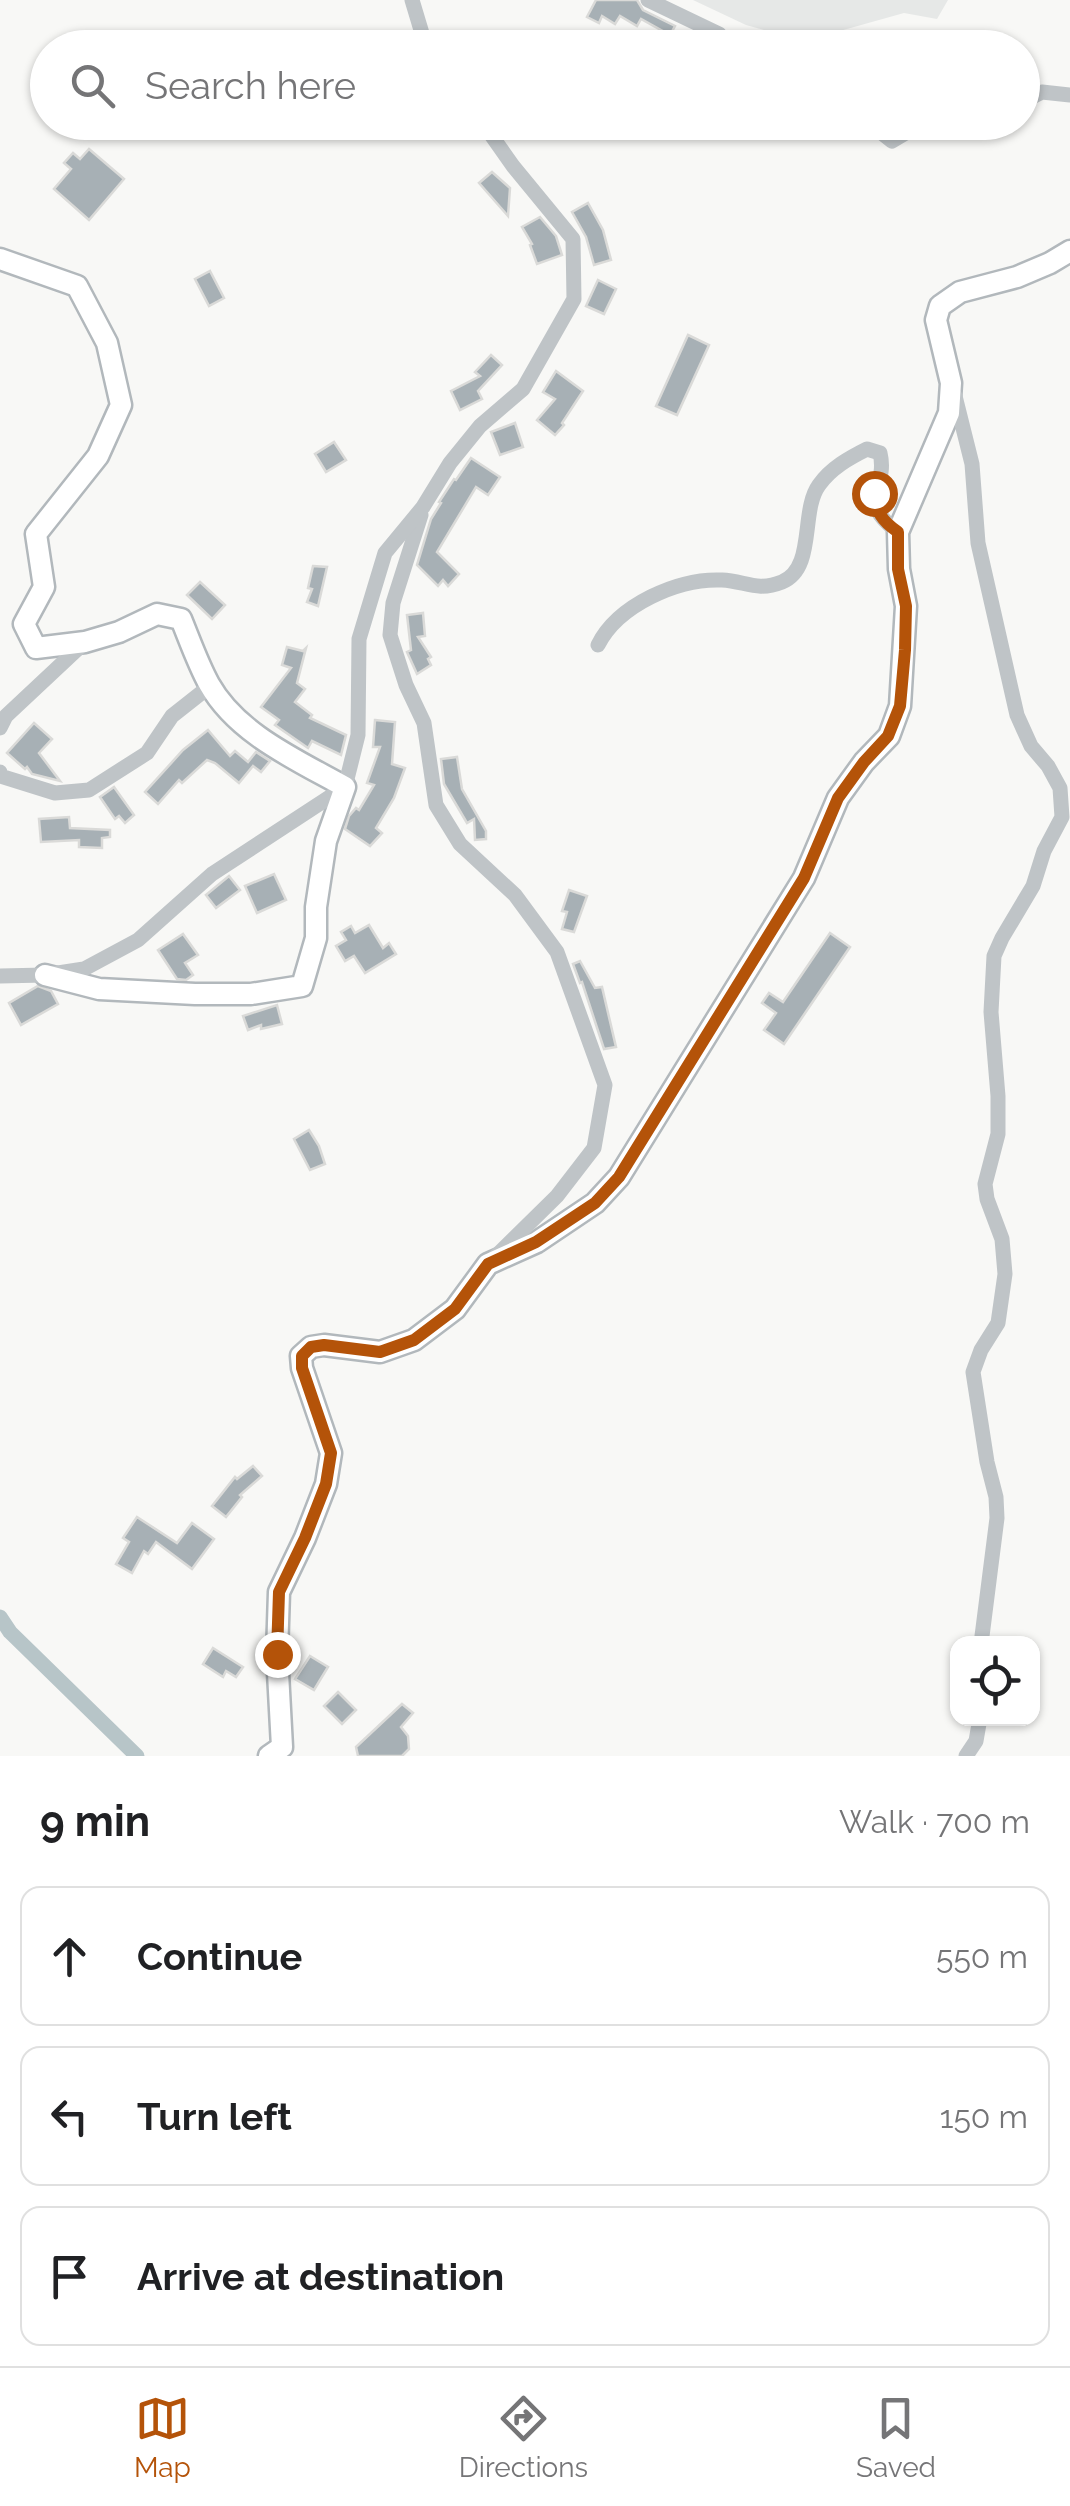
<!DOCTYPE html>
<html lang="en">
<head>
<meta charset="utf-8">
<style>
	:root { --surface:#fff; --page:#f2f2f2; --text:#202124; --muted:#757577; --line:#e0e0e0; --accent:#b45309 }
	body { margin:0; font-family:Raleway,sans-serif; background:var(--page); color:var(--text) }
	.controls { position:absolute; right:30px; bottom:30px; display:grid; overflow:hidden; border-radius:20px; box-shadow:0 2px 8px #0004 }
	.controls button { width:90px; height:90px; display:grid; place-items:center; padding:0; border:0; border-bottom:2px solid var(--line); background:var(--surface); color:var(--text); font:50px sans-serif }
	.stop { position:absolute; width:30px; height:30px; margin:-22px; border:8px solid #b45309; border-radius:50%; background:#fff }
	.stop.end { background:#b45309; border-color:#fff; box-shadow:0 2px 10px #0008 }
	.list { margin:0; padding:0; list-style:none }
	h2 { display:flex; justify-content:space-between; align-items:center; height:130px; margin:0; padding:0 40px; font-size:42px }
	h2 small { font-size:32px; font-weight:400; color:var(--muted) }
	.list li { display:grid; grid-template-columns:65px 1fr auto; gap:30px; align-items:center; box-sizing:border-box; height:140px; margin:0 20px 20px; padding:0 20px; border:2px solid var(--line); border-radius:20px }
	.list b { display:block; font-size:38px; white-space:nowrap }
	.list em { font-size:32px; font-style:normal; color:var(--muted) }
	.icon { flex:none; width:55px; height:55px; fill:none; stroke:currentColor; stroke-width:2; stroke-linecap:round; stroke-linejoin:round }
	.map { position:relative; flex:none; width:1070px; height:1756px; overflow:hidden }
	.search { position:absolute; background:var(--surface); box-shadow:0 2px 8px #0004; left:30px; right:30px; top:30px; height:110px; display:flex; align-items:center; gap:25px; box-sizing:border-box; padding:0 35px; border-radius:55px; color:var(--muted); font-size:38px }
	.sheet { height:610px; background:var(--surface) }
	nav { display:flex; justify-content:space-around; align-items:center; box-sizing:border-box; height:140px; border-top:2px solid var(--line); background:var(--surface); font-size:28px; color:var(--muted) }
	nav a { display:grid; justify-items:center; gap:5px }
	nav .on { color:var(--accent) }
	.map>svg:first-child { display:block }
	.built { fill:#e6e8e7 }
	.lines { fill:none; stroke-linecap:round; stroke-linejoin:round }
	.canal { stroke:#b7c5c8; stroke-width:15 }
	.building { fill:#a7b0b5; stroke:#dadad8; stroke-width:2.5 }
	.secondary-casing { stroke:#b2b8bc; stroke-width:25 }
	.street { stroke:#bfc4c7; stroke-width:15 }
	.secondary { stroke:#fff; stroke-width:20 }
	.route { stroke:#b45309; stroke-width:12 }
</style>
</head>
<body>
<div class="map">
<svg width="1070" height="1756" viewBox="0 0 1070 1756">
	<rect width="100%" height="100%" fill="#f8f8f6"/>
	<polygon class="built" points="693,0 948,0 937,19 904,13 804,41 746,25"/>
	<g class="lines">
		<polyline class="canal" points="0,1617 10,1632 137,1756"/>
	</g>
	<g class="building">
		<polygon points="596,0 637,0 643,10 675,26 670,35 641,19 637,26 620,16 615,24 602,16 599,23 587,17"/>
		<polygon points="89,149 124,179 89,220 54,189 71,169 64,163 73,153 80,159"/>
		<polygon points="492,172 510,188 508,216 479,183"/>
		<polygon points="588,203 603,230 611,260 594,265 586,237 572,212"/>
		<polygon points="540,217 556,236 562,255 537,264 530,245 532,244 522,227"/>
		<polygon points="210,271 224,298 209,306 195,279"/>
		<polygon points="598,280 616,289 604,314 586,306"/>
		<polygon points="688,335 709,345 677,415 656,406"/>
		<polygon points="491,355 502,365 478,391 482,399 460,410 451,391 480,376 475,372"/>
		<polygon points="556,371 583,391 562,423 564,425 555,435 537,420 555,399 543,392"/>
		<polygon points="515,423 523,447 500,455 491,432"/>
		<polygon points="334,442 346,460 326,472 315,454"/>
		<polygon points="471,458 500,477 488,495 476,487 437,552 459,574 448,586 443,580 438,586 417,565 431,519 441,503 439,502 454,479 456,480"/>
		<polygon points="313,566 327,567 318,606 307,602 312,589 308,588"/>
		<polygon points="200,582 225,605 212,619 187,595"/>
		<polygon points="423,613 425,636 418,637 431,657 428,659 431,665 417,674 407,652 411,650 407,615"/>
		<polygon points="287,647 303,651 306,648 297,683 305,689 295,702 312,715 310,718 346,735 341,755 312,741 308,748 275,725 279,720 261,707 291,668 282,665"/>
		<polygon points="375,720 395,722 392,764 405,768 394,798 376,828 382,833 370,846 345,829 349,816 356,808 359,810 374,785 367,783 380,747 373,747"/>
		<polygon points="34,723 52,739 39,753 60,781 32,774 27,767 25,769 7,753"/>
		<polygon points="208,730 230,756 235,751 248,762 256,752 270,761 261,772 253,766 239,783 215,763 207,760 182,783 179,780 158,804 145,792 183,750"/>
		<polygon points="457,757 462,789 486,831 486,839 475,840 474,819 467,823 444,784 441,759"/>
		<polygon points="114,787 134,815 125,823 119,816 115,819 100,797"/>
		<polygon points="69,817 70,828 110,830 110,837 102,838 102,848 79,847 79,840 41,842 39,819"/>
		<polygon points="274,874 286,900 257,913 245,886"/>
		<polygon points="229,876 240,890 216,908 206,895"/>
		<polygon points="569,890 587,896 574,932 562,929 567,912 562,911"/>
		<polygon points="369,925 383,948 389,943 396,954 365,973 354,956 345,961 336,946 346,940 341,932 351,926 355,933"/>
		<polygon points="830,933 850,947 784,1044 764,1030 776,1013 762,1003 769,993 783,1002"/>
		<polygon points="183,934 198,955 185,963 193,975 186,980 177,979 158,950"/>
		<polygon points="580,961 595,988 602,987 616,1047 604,1049 582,982 580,983 573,964"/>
		<polygon points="38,986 51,991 58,1004 21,1025 9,1003"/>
		<polygon points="277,1005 282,1024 261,1029 261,1025 248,1030 243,1016"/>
		<polygon points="309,1130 319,1146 325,1164 310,1170 294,1139"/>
		<polygon points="253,1466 262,1476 240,1495 242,1497 226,1517 212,1506 235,1477 237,1479"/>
		<polygon points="137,1517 177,1543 192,1523 214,1539 192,1569 156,1542 148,1554 144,1551 132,1573 116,1564 129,1542 123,1538"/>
		<polygon points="213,1648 243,1667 236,1677 226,1671 223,1677 203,1664"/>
		<polygon points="310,1656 328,1667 314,1690 295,1679"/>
		<polygon points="338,1692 356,1710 342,1724 324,1706"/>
		<polygon points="402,1704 413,1713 401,1727 408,1736 409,1749 402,1756 358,1756 356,1747"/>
	</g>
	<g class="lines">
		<defs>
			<g id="secondary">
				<path d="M0,259L77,286L107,343L121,405L98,456L36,534L44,587L24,624L36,648L85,642L119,632L157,614L181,619C190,641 198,664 209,684C237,734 297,760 345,787L326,841L316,907V938L302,986L251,994H195L99,989L45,975"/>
				<polyline points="269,1756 282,1747 277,1654 279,1592 305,1538 326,1484 331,1453 302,1368 301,1356 311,1347 324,1345 380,1352 414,1340 455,1309 488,1264 537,1242 595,1203 619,1177 804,878 838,798 864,762 889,736 900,706 906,606 899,569 898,532 949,413 951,383 936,320 940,306 960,292 1017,277 1050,263 1070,251"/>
			</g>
		</defs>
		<use href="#secondary" class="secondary-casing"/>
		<g class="street">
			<polyline points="412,0 424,40 430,48"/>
			<polyline points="648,0 719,34 731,48"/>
			<polyline points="1022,98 1026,100 1042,92 1070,95"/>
			<polyline points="741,122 746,130 777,122"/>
			<polyline points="868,122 892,141 924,122"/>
			<polyline points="955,396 972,464 978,543 1017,715 1031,746 1048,766 1060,788 1062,817 1044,851 1033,886 1002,938 994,956 991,1012 998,1096 998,1134 985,1184 987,1199 1002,1239 1005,1274 998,1323 981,1350 973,1372 987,1462 996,1497 997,1518 981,1644"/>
			<polyline points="421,515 393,603 390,635 406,685 424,723 436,805 460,844 515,895 557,952 605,1085 594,1148 557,1196 494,1258"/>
			<path d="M598,645C618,605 678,578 722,580C745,581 757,592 782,582C816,568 800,511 819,485C831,468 849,458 867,449L880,453C889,490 853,498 898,532"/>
			<polyline points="0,728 6,716 85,642"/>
			<polyline points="0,772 0,776 55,793 89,790 147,753 172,716 210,686"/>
			<polyline points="0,976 45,975 84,969 138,940 212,874 345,787 358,735 359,639 385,553 423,507 450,463 480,426 523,389 574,299 573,239 513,166 482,122"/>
			<polyline points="966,1756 976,1741 980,1718"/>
		</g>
		<use href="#secondary" class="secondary"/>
	</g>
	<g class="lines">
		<path class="route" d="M277,1654L279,1592L305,1538L326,1484L331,1453L302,1368V1356L311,1347L324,1345L380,1352L414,1340L455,1309L488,1264L536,1242L595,1203L619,1177L804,878L838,798L864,762L888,736L900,706L905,650L906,606L898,569V532C882,521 876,512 874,493"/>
	</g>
</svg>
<div class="controls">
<button><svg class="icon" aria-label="locate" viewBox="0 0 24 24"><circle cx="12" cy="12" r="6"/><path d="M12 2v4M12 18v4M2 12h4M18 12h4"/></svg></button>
</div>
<div class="stop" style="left:874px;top:493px"></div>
<div class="stop end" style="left:277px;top:1654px"></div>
<div class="search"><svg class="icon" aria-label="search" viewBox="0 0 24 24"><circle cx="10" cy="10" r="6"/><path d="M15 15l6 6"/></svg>Search here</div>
</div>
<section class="sheet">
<h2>9 min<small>Walk · 700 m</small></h2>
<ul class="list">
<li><svg class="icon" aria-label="ahead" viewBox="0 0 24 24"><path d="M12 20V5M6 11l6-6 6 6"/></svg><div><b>Continue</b></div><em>550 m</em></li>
<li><svg class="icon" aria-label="left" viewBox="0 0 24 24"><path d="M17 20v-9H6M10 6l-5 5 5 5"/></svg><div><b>Turn left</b></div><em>150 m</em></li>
<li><svg class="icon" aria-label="arrive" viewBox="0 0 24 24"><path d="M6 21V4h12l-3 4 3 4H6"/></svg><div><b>Arrive at destination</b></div></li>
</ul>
</section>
<nav>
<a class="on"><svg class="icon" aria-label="map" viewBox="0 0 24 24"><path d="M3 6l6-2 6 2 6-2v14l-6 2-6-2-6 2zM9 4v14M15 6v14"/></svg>Map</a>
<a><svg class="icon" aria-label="directions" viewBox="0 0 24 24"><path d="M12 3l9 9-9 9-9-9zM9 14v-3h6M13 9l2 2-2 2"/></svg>Directions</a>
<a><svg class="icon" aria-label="saved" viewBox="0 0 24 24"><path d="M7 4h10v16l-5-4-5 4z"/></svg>Saved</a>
</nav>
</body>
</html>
